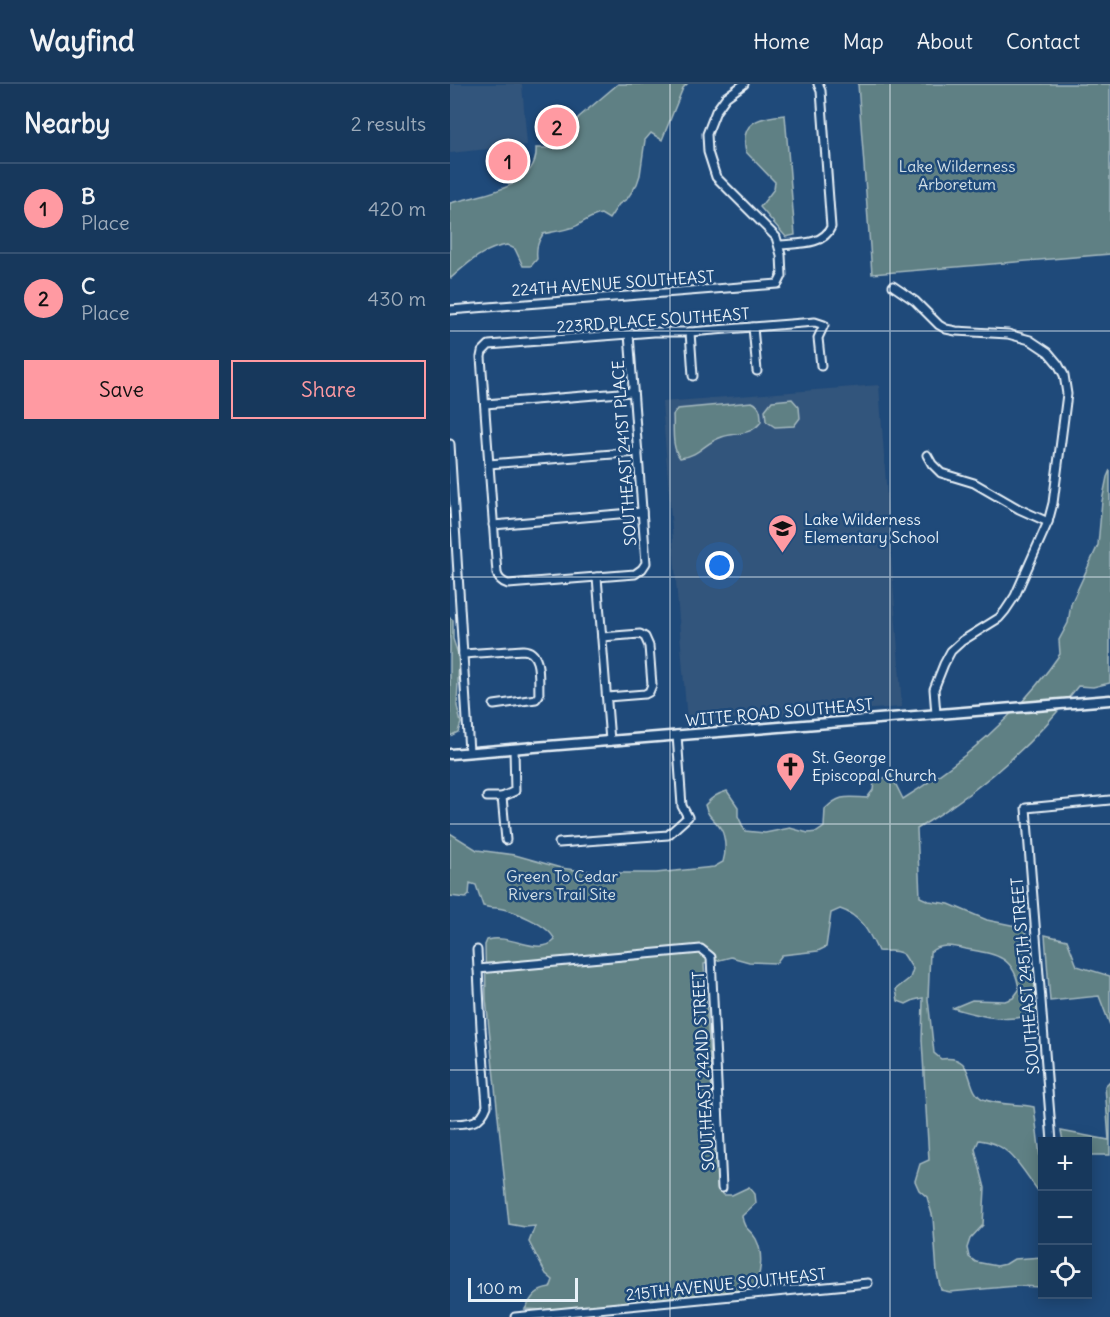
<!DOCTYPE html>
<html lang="en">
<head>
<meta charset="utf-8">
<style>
	:root { --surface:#17385c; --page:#244365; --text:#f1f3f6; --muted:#9eacbb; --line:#365272; --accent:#ff9aa2 }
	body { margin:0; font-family:Delius,sans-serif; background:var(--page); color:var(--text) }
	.controls { position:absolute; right:18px; bottom:18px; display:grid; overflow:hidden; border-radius:0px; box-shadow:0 3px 15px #0003 }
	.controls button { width:54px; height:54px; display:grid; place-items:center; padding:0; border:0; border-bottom:2px solid var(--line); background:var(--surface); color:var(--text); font:30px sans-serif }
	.scale { position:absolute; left:18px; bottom:15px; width:110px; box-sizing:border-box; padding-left:6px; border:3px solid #e8f1f8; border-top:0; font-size:16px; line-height:21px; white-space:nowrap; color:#e8f1f8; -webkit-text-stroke:4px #1f4a7a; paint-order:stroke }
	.you { position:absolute; left:270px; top:482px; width:21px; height:21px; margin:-15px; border:4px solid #fff; border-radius:50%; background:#1a73e8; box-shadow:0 0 0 9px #1a73e833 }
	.badge { display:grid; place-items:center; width:39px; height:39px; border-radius:50%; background:var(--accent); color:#111; font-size:20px; font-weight:700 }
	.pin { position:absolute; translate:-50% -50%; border:3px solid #fff; box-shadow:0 2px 6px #0006 }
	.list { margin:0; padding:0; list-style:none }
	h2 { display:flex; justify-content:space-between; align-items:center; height:78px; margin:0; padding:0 24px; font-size:26px }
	h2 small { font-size:20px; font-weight:400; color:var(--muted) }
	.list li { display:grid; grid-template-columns:39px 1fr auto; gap:18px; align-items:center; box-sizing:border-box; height:90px; padding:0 24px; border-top:2px solid var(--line) }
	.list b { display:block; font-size:22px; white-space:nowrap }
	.list p { margin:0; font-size:20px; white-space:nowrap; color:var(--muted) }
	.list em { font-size:20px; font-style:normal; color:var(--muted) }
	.actions { display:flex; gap:12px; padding:18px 24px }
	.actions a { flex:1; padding:14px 0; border:2px solid var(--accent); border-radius:0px; text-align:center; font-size:21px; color:var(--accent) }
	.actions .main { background:var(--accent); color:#111 }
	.icon { flex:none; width:33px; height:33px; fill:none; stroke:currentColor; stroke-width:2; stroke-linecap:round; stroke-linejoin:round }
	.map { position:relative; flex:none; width:660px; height:1233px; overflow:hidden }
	header { display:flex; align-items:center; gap:36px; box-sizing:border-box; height:84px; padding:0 30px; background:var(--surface); border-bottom:2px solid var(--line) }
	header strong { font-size:28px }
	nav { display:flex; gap:33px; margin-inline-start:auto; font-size:21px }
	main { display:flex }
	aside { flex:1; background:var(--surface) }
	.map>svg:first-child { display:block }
	.built { fill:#32547b }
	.green { fill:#5f8084; stroke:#a4b8be; stroke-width:1.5 }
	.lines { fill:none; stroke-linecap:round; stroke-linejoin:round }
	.minor-casing { stroke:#e8f1f8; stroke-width:11 }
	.tertiary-casing { stroke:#e8f1f8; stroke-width:13 }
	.minor { stroke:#1f4a7a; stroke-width:7 }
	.tertiary { stroke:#1f4a7a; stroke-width:8 }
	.grid { fill:none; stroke:#e8f1f8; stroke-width:1.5; stroke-opacity:0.55 }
	.labels { text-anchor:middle; stroke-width:5; stroke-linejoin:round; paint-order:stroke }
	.park-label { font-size:16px; fill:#d3e0e7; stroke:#1f4a7a }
	.street-label { font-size:16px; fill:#e8f1f8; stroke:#1f4a7a }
	.poi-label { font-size:16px; fill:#e8f1f8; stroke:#1f4a7a; text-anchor:start }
</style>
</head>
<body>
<header>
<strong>Wayfind</strong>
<nav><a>Home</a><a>Map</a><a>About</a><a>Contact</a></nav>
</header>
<main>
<aside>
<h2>Nearby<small>2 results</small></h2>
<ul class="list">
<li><span class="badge">1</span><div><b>B</b><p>Place</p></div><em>420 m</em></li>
<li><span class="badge">2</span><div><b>C</b><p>Place</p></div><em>430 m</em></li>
</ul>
<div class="actions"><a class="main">Save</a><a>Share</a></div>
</aside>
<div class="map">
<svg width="660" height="1233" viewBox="0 0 660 1233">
	<rect width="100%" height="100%" fill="#1f4a7a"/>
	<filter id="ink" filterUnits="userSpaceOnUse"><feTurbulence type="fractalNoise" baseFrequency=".0167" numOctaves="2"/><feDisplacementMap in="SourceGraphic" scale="12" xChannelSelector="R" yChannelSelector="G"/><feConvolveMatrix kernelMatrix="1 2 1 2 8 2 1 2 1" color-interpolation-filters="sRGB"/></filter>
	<g filter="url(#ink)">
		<g class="built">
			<polygon points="0,0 72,0 77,61 0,69"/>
			<polygon points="429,301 452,623 237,638 212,318"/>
		</g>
		<g class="green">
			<path d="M168,0H237L233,4L212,56L201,49L195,56L190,91L187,100L177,115L169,120L159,135L151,130C141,132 137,136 128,141C123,145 101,148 93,150C87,159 86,165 87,175L81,182H73L65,165L57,161C34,164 18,179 1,194L0,193V119C29,111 89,104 86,64H102L129,33Z"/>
			<polygon points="408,0 660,0 660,170 422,190"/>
			<path d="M335,31L345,151L336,153L310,123L324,105L325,98L296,68C289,37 310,33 335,31Z"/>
			<polygon points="342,315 349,323 350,334 344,342 325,343 316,337 315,326 322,317"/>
			<path d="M302,318C311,322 311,329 311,338C300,352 288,348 272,353C255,358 250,372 230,374C221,363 224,345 223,331L227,325Z"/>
			<path d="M660,386V599L643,603L628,602C584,661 529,707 467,745L470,813L479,817L499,820L537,836L566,842L574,846L579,854L584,872L587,928C561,941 530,932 503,924L522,916L555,917L563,914L569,906C565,871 544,870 516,865C503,862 491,859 480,868L478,915L484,969L491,975C528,970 513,1005 533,1015C549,1022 568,1019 584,1023C587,1051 592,1078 592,1106L589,1108C572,1086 561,1059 529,1056L525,1065L535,1104L533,1141L520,1155L517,1164L519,1173L526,1178L547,1182L556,1180L564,1175L592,1173V1203L566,1202L500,1208L491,1206L487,1189L483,1134L477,1113L469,1106L465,1097L470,1080L479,1076L472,956L473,914L464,916L456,920L448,917L446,905L460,894L463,885C460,881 457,875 454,871C448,865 436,868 428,867C419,848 410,831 390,825L381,829L376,863L368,867L332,871L326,879L299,878L281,873L254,880L268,1104L274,1111H282L299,1103L305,1110L306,1119L292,1132C294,1147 300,1144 306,1155C314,1171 311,1191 303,1206L94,1226L75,1225C82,1213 85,1206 100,1204L103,1196L96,1190L79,1158L85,1142L75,1143L59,1140L36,915L35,861L37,856C61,849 89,873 105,856C99,841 63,826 47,824C42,824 39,824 33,822L26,801L20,799L19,811L16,814L0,812V749L27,766L65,771L111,784L125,786L165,789H206L264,783L273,778C276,769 276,754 271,745C265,735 258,734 255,721C262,713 267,710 277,707L288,723V732L295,747L315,749L340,744L358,749L367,748L374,743L375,725C390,710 397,713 417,714L423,706L424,698L441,691L453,715C514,677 569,630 610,570L609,556L618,539L621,520L648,461L652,417L657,393Z"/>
			<polygon points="0,534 3,536 3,555 9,573 7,622 11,639 8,648 0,652"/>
			<polygon points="595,851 617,856 627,882 660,892 660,941 649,912 600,917"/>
			<polygon points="660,997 660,1071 638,1071 638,1058 613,1057 611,1047 659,1056 655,1002"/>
		</g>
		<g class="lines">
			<defs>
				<g id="minor">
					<path d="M330,161C347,159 373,162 381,143L371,7L368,0"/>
					<polyline points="443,202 465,217 489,241 496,245 506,247 558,250 580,256 598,268 608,280 614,291 617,310 603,419 598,438 565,512 555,527 549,534 512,557 501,567 494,580 484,605 486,630"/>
					<polyline points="0,226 328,200 332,192 331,171 326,153 266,93 258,68 257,50 266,27 276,13 294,0"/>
					<polyline points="303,243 307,287"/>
					<polyline points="240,248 243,292"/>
					<path d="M179,250L196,479L192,485L185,490L58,500C52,498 48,495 47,489L31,273L32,268L39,261L204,248H240L365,238L374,241L368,254L371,282"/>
					<polyline points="35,320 182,308"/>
					<polyline points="0,360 19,668"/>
					<polyline points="477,371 482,380 491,389 524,399 569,425 598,438"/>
					<polyline points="39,380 188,368"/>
					<polyline points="43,441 192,428"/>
					<polyline points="147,493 160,657"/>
					<polyline points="152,553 190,550 195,553 199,562 202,601 199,608 195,610 157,613"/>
					<path d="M13,570L73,566C93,567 88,596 89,611L86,615L44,621"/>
					<polyline points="37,713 52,713 65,707 64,665"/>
					<polyline points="52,713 56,756"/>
					<polyline points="109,759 218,751 238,733 232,722 227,651"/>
					<polyline points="28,885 251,865 261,873 272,1104"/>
					<path d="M0,1040C18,1039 30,1041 37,1022L31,944L27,866"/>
					<polyline points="602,1058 576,724 660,716"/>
					<polyline points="65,1233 418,1199"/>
				</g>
				<polyline id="tertiary" points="0,670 660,616"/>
			</defs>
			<use href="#minor" class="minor-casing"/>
			<use href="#tertiary" class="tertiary-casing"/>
			<use href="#minor" class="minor"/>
			<use href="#tertiary" class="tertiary"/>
		</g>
	</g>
	<path class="grid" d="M220,0V1233M440,0V1233M0,247H660M0,493H660M0,740H660M0,986H660"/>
	<defs>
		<symbol id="school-pin" viewBox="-11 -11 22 30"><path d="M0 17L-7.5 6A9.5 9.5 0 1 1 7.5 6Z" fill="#ff9aa2" stroke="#1f4a7a"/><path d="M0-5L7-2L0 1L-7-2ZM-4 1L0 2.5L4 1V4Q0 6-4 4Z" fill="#111"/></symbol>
		<symbol id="church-pin" viewBox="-11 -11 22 30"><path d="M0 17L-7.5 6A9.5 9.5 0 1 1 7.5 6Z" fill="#ff9aa2" stroke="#1f4a7a"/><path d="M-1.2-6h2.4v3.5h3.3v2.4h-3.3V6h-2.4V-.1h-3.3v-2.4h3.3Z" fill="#111"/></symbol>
	</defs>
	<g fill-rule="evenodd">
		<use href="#school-pin" x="316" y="428" width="33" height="45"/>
		<use href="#church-pin" x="324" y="666" width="33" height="45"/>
	</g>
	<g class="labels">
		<g class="park-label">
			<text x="507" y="88">Lake Wilderness<tspan x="507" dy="18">Arboretum</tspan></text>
			<text x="112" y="798">Green To Cedar<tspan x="112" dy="18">Rivers Trail Site</tspan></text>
		</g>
		<g class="street-label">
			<text transform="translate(163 199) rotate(-4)" y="6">224TH AVENUE SOUTHEAST</text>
			<text transform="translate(203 236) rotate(-4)" y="6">223RD PLACE SOUTHEAST</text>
			<text transform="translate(174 369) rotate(-94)" y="6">SOUTHEAST 241ST PLACE</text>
			<text transform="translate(329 628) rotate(-5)" y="6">WITTE ROAD SOUTHEAST</text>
			<text transform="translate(575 892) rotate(-95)" y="6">SOUTHEAST 245TH STREET</text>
			<text transform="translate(253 987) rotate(-93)" y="6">SOUTHEAST 242ND STREET</text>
			<text transform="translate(276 1200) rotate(-6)" y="6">215TH AVENUE SOUTHEAST</text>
		</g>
		<g class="poi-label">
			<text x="354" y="441">Lake Wilderness<tspan x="354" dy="18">Elementary School</tspan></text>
			<text x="362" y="679">St. George<tspan x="362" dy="18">Episcopal Church</tspan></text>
		</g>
	</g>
</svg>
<div class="controls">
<button>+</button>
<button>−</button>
<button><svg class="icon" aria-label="locate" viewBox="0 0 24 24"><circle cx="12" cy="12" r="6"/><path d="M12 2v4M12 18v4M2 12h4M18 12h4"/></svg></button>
</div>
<div class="scale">100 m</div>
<div class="you"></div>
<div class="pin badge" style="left:58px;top:77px">1</div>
<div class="pin badge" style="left:107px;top:43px">2</div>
</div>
</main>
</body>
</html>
